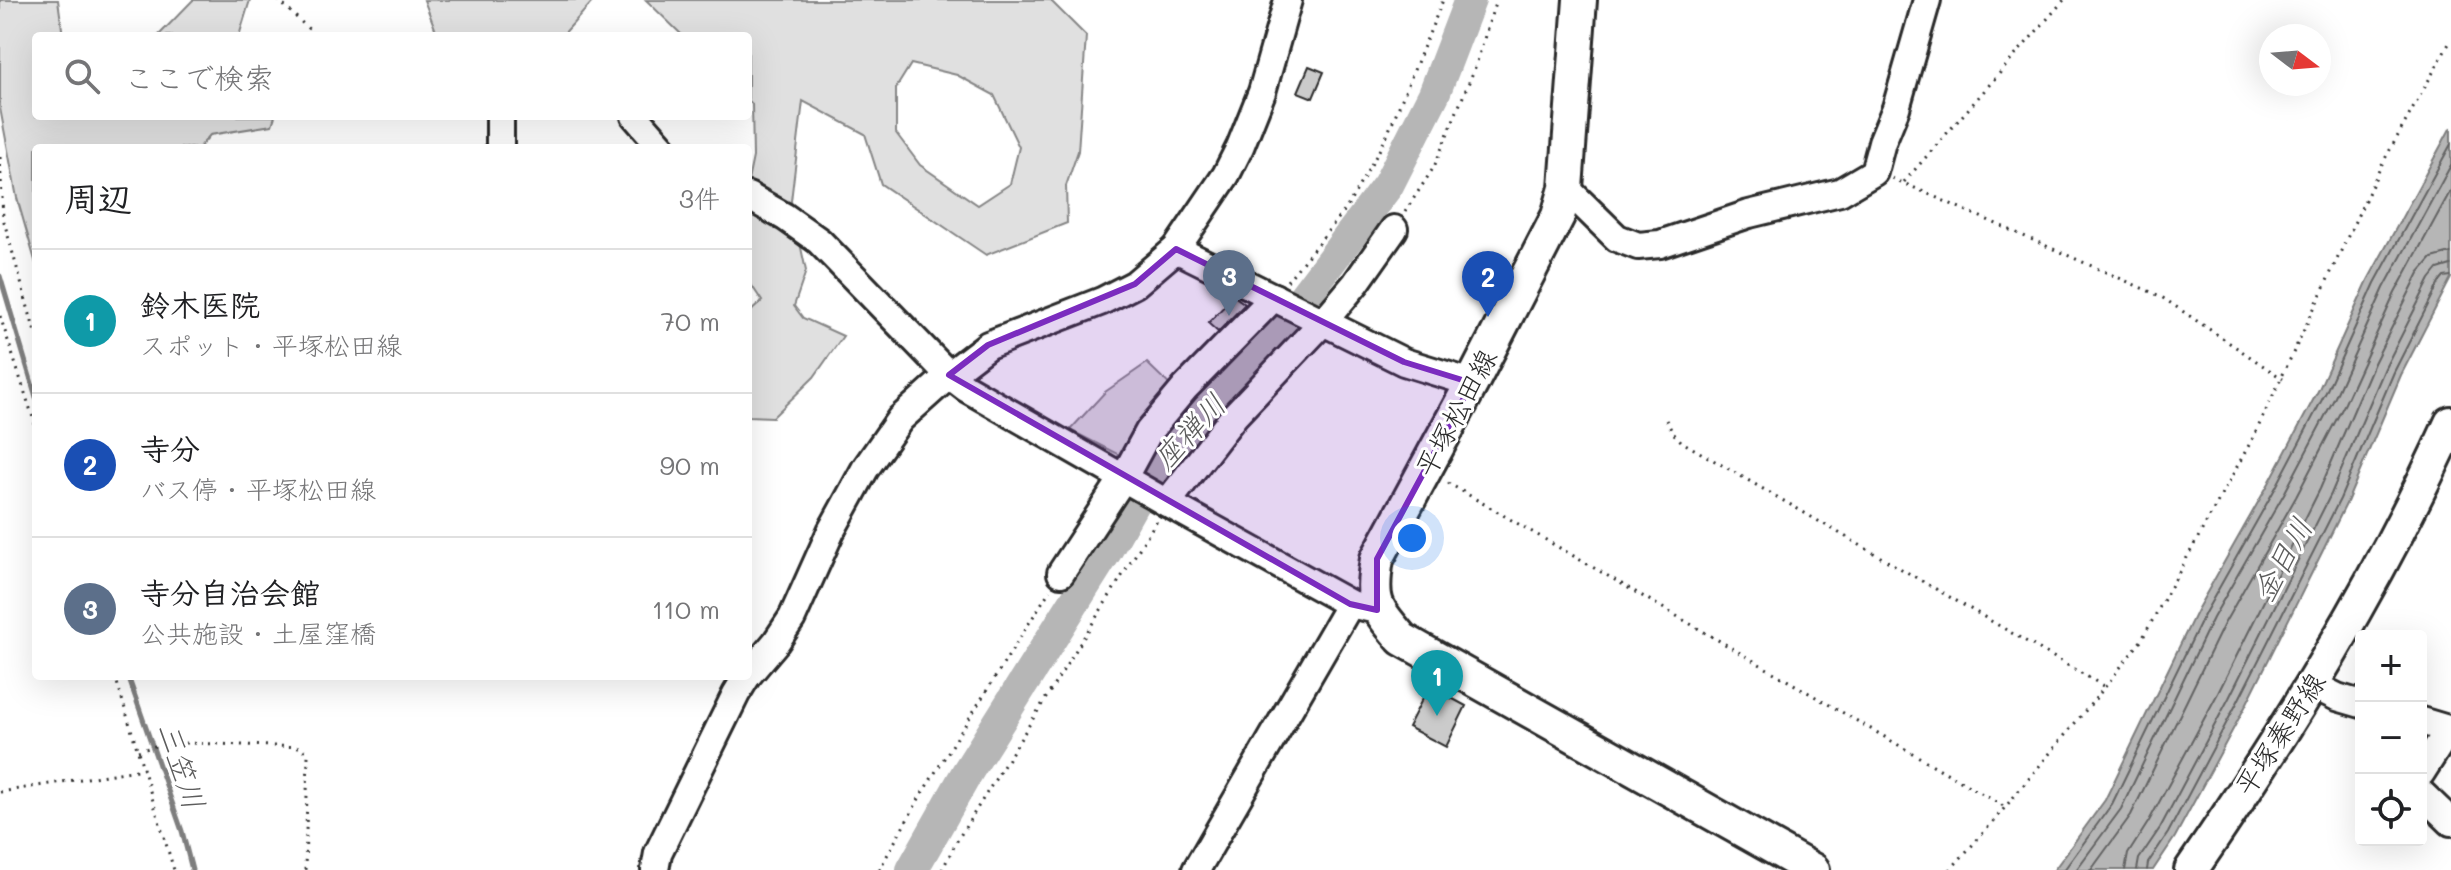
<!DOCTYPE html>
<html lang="ja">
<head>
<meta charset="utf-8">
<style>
	:root { --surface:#fff; --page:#f2f2f2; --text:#202124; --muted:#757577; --line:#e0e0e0; --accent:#c8321e }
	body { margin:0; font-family:Mali,"Klee One",sans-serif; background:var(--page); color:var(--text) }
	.controls { position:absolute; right:24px; bottom:24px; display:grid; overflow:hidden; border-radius:8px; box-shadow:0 8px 32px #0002 }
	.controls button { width:72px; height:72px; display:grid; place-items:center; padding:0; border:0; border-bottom:2px solid var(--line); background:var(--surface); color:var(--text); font:40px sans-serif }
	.compass { position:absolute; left:2259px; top:24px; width:72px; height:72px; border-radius:50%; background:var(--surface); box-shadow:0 8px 32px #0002; rotate:106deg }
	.you { position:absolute; left:1412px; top:538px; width:28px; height:28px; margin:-20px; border:6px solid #fff; border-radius:50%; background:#1a73e8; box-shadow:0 0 0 12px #1a73e833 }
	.badge { display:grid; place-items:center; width:52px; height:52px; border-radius:50%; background:var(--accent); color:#fff; font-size:26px; font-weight:700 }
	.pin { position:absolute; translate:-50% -66px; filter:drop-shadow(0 2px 4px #0008) }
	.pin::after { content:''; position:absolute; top:42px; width:28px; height:24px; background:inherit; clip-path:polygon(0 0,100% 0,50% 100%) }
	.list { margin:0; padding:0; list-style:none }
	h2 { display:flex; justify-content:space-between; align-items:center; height:104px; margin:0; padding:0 32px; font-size:34px }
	h2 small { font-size:26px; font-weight:400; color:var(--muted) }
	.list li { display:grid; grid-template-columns:52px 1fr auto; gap:24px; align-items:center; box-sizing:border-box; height:144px; padding:0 32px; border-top:2px solid var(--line) }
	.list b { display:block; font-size:30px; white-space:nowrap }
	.list p { margin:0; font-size:26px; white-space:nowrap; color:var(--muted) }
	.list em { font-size:26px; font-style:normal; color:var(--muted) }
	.icon { flex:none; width:44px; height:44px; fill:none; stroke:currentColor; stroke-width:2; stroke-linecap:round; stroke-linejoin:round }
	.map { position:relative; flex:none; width:2451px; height:870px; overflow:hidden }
	.search { position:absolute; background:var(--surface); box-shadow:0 8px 32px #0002; left:32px; top:32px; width:720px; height:88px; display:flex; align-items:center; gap:20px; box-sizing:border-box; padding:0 28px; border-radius:8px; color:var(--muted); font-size:30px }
	.panel { position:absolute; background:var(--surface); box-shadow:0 8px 32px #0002; left:32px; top:144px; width:720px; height:536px; border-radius:8px }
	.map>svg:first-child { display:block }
	.green { fill:#e0e0e0; stroke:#868686; stroke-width:2; fill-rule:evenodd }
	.water { fill:#b6b6b6; stroke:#7e7e7e; stroke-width:2 }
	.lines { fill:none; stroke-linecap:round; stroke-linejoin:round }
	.shore { stroke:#636363; stroke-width:2 }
	.stream { stroke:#7e7e7e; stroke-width:5 }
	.river { stroke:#b6b6b6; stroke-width:32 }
	.building { fill:#cbcbcb; stroke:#2b2b2b; stroke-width:2 }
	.minor-casing { stroke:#2b2b2b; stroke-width:32 }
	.major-casing { stroke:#2b2b2b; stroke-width:38 }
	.path { stroke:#2b2b2b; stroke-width:3; stroke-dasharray:2 6; stroke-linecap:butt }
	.minor { stroke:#fff; stroke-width:26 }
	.major { stroke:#fff; stroke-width:32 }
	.marked { fill:#7b2cbf; fill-opacity:0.2; stroke:#7b2cbf; stroke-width:6; stroke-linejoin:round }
	.labels { text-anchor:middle; stroke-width:6; stroke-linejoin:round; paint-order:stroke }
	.street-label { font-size:28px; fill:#2b2b2b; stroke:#fff }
	.water-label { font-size:30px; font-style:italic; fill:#5c5c5c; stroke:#fff }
</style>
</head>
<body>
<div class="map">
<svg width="2451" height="870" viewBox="0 0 2451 870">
	<rect width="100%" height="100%" fill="#fff"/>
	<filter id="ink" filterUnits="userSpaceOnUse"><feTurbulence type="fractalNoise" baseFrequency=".0125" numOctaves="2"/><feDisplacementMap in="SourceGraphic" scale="16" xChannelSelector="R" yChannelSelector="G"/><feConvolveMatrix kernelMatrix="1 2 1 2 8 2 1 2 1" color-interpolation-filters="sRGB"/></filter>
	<g filter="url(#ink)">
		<g class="green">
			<polygon points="0,0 58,0 63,36 36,36 36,116 275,116 272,125 210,135 199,148 36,148 36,264 17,198 0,108"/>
			<polygon points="193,0 250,0 239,36 158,36"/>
			<polygon points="424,0 594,0 562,36 438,36"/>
			<path d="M646,0H1050L1086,36L1078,151L1066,186L1067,223L986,255L881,184L865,134L803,101L791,201L806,271L794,306L803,318L843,336L814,377L773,417L748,416V314L762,301L748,280V181L753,157L752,104L748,100V36H683ZM911,64L957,75L994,95L1019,147L1010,184L978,205L920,165L896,133V88Z"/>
			<polygon points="1147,363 1176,391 1125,458 1070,430 1105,392"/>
		</g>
		<polygon class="water" points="2451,127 2451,278 2401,375 2347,502 2245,707 2175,837 2153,870 2054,870 2105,800 2197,610 2269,483 2319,389 2368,280"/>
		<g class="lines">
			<g class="shore">
				<polyline points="2064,870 2112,804 2205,613 2276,487 2326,392 2375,283 2451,144"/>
				<polyline points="2076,870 2121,809 2213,618 2285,492 2335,397 2384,288 2451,165"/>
				<polyline points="2091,870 2131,815 2224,624 2296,497 2345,403 2395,293 2451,190"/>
				<polyline points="2125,870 2128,854 2149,821 2218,693 2320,489 2374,363 2419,273 2432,258 2451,253"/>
				<polyline points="2137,870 2139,859 2160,828 2229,698 2331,494 2385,368 2430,279 2438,269 2451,265"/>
				<polyline points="2147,870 2148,863 2168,833 2237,703 2340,499 2394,372 2439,283 2444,277 2451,276"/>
			</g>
			<g class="stream">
				<polyline points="0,276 36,397"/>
				<polyline points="128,676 182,831 192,870"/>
			</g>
			<polyline class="river" points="912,870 968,771 1107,550 1145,482 1229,385 1253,364 1388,185 1434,94 1470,0"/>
		</g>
		<g class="building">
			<polygon points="1309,66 1324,72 1313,98 1298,92"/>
			<polygon points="1234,296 1245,304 1218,332 1208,323"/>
			<polygon points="1429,686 1466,706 1446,747 1408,727"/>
		</g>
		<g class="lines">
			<defs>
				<g id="minor">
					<polyline points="500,116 500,148"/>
					<polyline points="635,116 663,148"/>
					<polyline points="1566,188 1617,238 1638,246 1660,244 1749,214 1840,192 1874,172 1882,142 1896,108 1927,0"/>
					<polyline points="748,196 785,217 819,241 949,375 966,388 1167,503 1350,604 1377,610"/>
					<polyline points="1176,249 1404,362 1472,383"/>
					<polyline points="1167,503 1235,415 1324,321 1356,283 1394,229"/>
					<polyline points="1061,573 1124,477 1149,431 1185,388 1274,297"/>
					<polyline points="748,675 776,642 792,618 831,531 865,469 900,419 949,375 988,345 1102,301 1135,284 1176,249 1226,175 1240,147 1262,92 1288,0"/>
					<polyline points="2313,685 2337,697 2361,704"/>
					<polyline points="2421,721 2451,730"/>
					<polyline points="2421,773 2449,729"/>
					<polyline points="2421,793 2451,822"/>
					<polyline points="655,870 658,853 736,694 747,676"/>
					<polyline points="1196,870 1350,604"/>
				</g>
				<g id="major">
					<path d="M1580,0L1566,188L1558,216L1472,383L1377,559C1370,602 1375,607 1402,639L1813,870"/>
					<path d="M2191,870C2290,726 2378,583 2451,423"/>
				</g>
			</defs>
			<use href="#minor" class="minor-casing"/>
			<use href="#major" class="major-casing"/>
			<g class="path">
				<polyline points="278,0 316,36"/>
				<polyline points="424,116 440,116"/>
				<polyline points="0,157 3,218 36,336"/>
				<polyline points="1892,178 2160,296 2283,379"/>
				<polyline points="1904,182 2064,0"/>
				<polyline points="1405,212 1434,167 1476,65 1496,0"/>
				<polyline points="1287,281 1346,209 1385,140 1443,0"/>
				<polyline points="0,316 36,427"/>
				<polyline points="1666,420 1673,433 1682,442 2105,687"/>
				<polyline points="1448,483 2005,807"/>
				<polyline points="115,676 174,870"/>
				<polyline points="138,751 162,744 187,743 302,747 308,755 305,870"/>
				<polyline points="0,792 143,769"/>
				<polyline points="879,870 921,795 1050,590"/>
				<polyline points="942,870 958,839 1157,520"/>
				<polyline points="1950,870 1992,823 2105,687 2141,641 2254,436 2381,166 2451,40"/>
			</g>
			<use href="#minor" class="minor"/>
			<use href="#major" class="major"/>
		</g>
	</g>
	<path class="marked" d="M1176,249L1404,362L1472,383L1377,559V610L1350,604L949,375L988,345L1135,284Z"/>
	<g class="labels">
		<g class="street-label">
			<text transform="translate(1456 413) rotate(-62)" y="10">平塚松田線</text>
			<text transform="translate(2280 734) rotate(-57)" y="10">平塚秦野線</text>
		</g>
		<g class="water-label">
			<text transform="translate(1190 432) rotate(-47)" y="10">座禅川</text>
			<text transform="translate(2283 560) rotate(-61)" y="10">金目川</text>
			<text transform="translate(181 766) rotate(72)" y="10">三笠川</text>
		</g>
	</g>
</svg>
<div class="controls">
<button>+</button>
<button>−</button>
<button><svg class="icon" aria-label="locate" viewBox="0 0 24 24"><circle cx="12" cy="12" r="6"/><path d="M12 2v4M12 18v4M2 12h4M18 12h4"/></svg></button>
</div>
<svg class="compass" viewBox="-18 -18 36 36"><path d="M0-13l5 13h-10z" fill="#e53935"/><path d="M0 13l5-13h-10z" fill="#757577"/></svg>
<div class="you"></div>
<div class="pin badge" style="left:1437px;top:716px;background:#0f9aa8">1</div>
<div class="pin badge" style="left:1488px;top:317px;background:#1a4fb4">2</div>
<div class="pin badge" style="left:1229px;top:316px;background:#5c6f8a">3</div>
<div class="search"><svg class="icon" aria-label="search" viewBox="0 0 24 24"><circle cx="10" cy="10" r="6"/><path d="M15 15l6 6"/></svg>ここで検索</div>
<section class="panel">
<h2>周辺<small>3件</small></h2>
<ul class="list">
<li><span class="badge" style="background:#0f9aa8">1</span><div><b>鈴木医院</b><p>スポット · 平塚松田線</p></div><em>70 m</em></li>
<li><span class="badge" style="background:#1a4fb4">2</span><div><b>寺分</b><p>バス停 · 平塚松田線</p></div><em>90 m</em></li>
<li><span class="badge" style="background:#5c6f8a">3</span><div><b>寺分自治会館</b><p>公共施設 · 土屋窪橋</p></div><em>110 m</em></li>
</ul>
</section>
</div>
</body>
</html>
